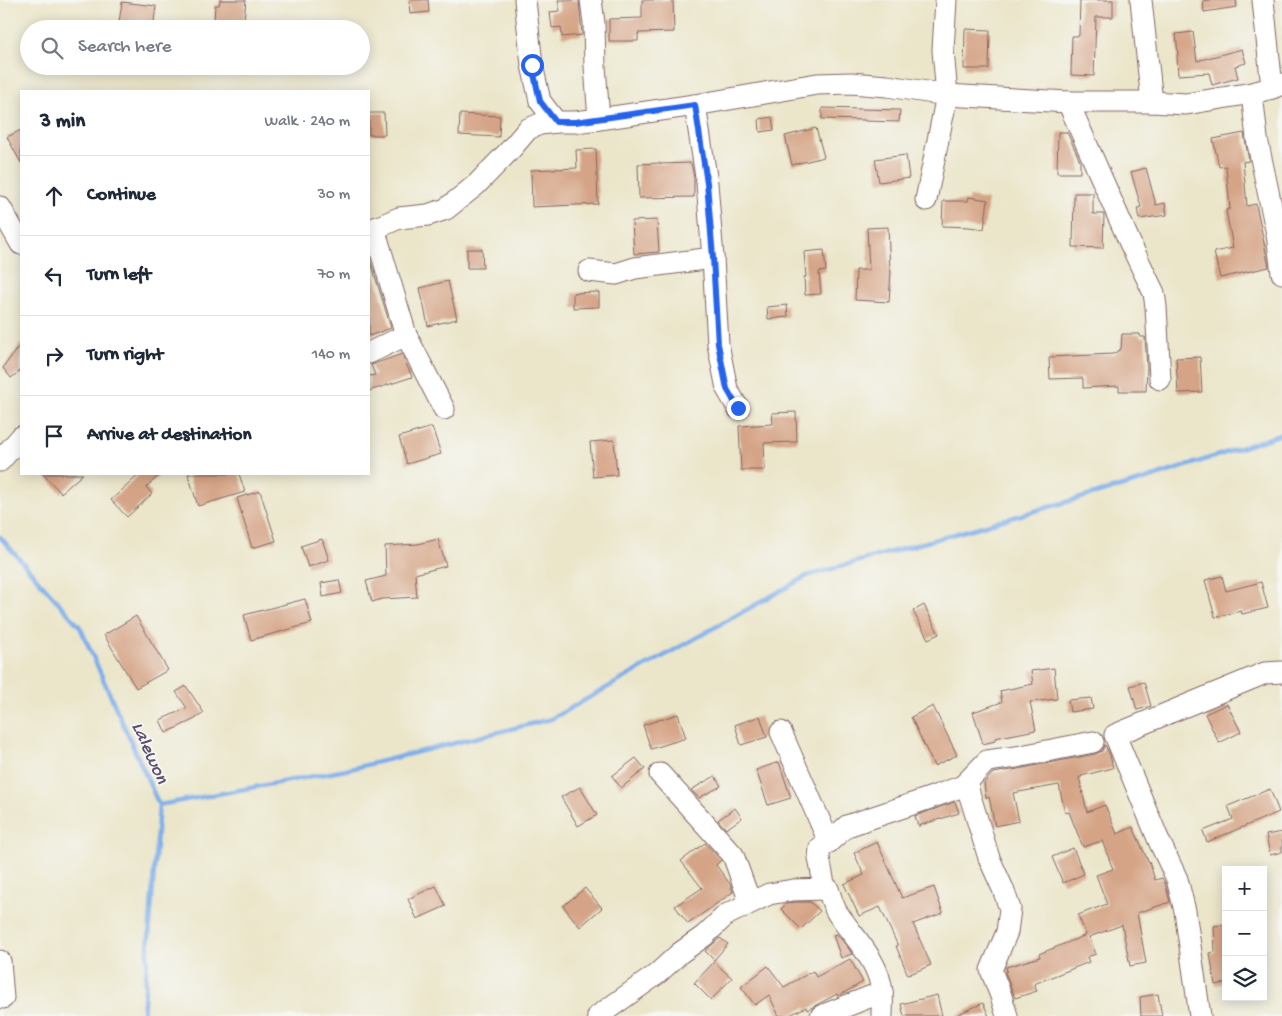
<!DOCTYPE html>
<html lang="en">
<head>
<meta charset="utf-8">
<style>
	:root { --surface:#fff; --page:#f2f2f3; --text:#1f2937; --muted:#747a83; --line:#e0e1e3 }
	body { margin:0; font-family:"Gochi Hand",sans-serif; background:var(--page); color:var(--text) }
	.controls { position:absolute; right:15px; bottom:15px; display:grid; overflow:hidden; border-radius:0px; box-shadow:0 2px 12px #0003 }
	.controls button { width:45px; height:45px; display:grid; place-items:center; padding:0; border:0; border-bottom:1px solid var(--line); background:var(--surface); color:var(--text); font:25px sans-serif }
	.stop { position:absolute; width:15px; height:15px; margin:-11px; border:4px solid #2563eb; border-radius:50%; background:#fff }
	.stop.end { background:#2563eb; border-color:#fff; box-shadow:0 1px 5px #0008 }
	.list { margin:0; padding:0; list-style:none }
	h2 { display:flex; justify-content:space-between; align-items:center; height:65px; margin:0; padding:0 20px; font-size:21px }
	h2 small { font-size:16px; font-weight:400; color:var(--muted) }
	.list li { display:grid; grid-template-columns:32px 1fr auto; gap:15px; align-items:center; box-sizing:border-box; height:80px; padding:0 20px; border-top:1px solid var(--line) }
	.list b { display:block; font-size:19px; white-space:nowrap }
	.list em { font-size:16px; font-style:normal; color:var(--muted) }
	.icon { flex:none; width:28px; height:28px; fill:none; stroke:currentColor; stroke-width:2; stroke-linecap:round; stroke-linejoin:round }
	.map { position:relative; flex:none; width:1282px; height:1016px; overflow:hidden }
	.search { position:absolute; background:var(--surface); box-shadow:0 2px 12px #0003; left:20px; top:20px; width:350px; height:55px; display:flex; align-items:center; gap:12px; box-sizing:border-box; padding:0 18px; border-radius:28px; color:var(--muted); font-size:19px }
	.panel { position:absolute; background:var(--surface); box-shadow:0 2px 12px #0003; left:20px; top:90px; width:350px; height:385px; border-radius:0px }
	.map>svg:first-child { display:block }
	.lines { fill:none; stroke-linecap:round; stroke-linejoin:round }
	.stream { stroke:#7eaee9; stroke-width:4.5 }
	.building { fill:#d5a486 }
	.minor-casing { stroke:#826563; stroke-width:23 }
	.minor { stroke:#fff; stroke-width:21 }
	.route { stroke:#2563eb; stroke-width:6 }
	.labels { text-anchor:middle; stroke-width:4; stroke-linejoin:round; paint-order:stroke }
	.water-label { font-size:19px; font-style:italic; fill:#5c516e; stroke:#f6f6f2 }
</style>
</head>
<body>
<div class="map">
<svg width="1282" height="1016" viewBox="0 0 1282 1016">
	<rect width="100%" height="100%" fill="#f6f6f2"/>
	<filter id="ink" filterUnits="userSpaceOnUse"><feTurbulence type="fractalNoise" baseFrequency=".02" numOctaves="2"/><feDisplacementMap in="SourceGraphic" scale="10" xChannelSelector="R" yChannelSelector="G"/><feConvolveMatrix kernelMatrix="1 2 1 2 8 2 1 2 1" color-interpolation-filters="sRGB"/></filter>
	<filter id="wash" filterUnits="userSpaceOnUse"><feTurbulence type="fractalNoise" baseFrequency=".0096" numOctaves="4" result="noise"/><feDisplacementMap in="SourceGraphic" scale="20" xChannelSelector="R" yChannelSelector="G"/><feGaussianBlur stdDeviation="1.12" result="paint"/><feColorMatrix in="noise" values="0 0 0 0 0 0 0 0 0 0 0 0 0 0 0 0 0 1.4 0 .05"/><feComposite in="paint" operator="in"/></filter>
	<g filter="url(#wash)">
		<rect width="100%" height="100%" fill="#ebe6ca"/>
		<g class="lines">
			<g class="stream">
				<polyline points="0,537 80,627 159,805 143,1016"/>
				<polyline points="159,805 346,770 551,719 807,576 1144,480 1282,434"/>
			</g>
		</g>
		<g id="blocks">
			<g class="building">
				<polygon points="220,0 246,0 243,29 217,29 218,21 214,20 215,5 219,5"/>
				<polygon points="409,0 428,0 429,12 410,14"/>
				<polygon points="558,0 579,0 582,35 562,37 561,27 552,28 550,12 560,11"/>
				<polygon points="642,0 673,0 674,32 638,33 638,41 609,41 609,19 642,18"/>
				<polygon points="1080,0 1113,0 1113,17 1096,17 1094,76 1071,75 1072,36 1079,36"/>
				<polygon points="1209,0 1236,0 1237,7 1204,12 1203,1"/>
				<polygon points="122,2 156,6 153,29 118,29"/>
				<polygon points="965,29 990,30 989,69 964,69"/>
				<polygon points="1193,32 1197,61 1242,49 1246,63 1235,66 1238,78 1212,85 1209,73 1178,75 1177,55 1178,55 1176,34"/>
				<polygon points="822,108 900,110 899,122 865,121 865,120 822,119"/>
				<polygon points="369,113 384,113 385,135 369,135"/>
				<polygon points="460,114 500,116 499,137 459,135"/>
				<polygon points="772,117 774,130 760,132 759,119"/>
				<polygon points="816,128 824,157 792,165 785,136"/>
				<polygon points="21,130 21,163 7,137"/>
				<polygon points="1058,132 1067,132 1080,161 1080,173 1057,173"/>
				<polygon points="1244,133 1249,161 1243,162 1247,206 1256,204 1269,267 1220,278 1214,252 1233,248 1226,210 1230,209 1226,166 1219,167 1213,139"/>
				<polygon points="596,149 598,204 532,207 531,170 577,168 576,150"/>
				<polygon points="906,155 909,178 879,182 875,159"/>
				<polygon points="660,163 660,164 691,163 694,178 694,197 639,198 638,164"/>
				<polygon points="1146,168 1156,205 1165,203 1167,215 1139,219 1137,208 1141,207 1131,172"/>
				<polygon points="1074,193 1093,193 1093,214 1104,214 1103,248 1073,247"/>
				<polygon points="969,197 988,200 984,229 969,227 942,226 943,201 968,201"/>
				<polygon points="657,220 659,252 634,254 632,221"/>
				<polygon points="888,227 890,271 891,271 889,302 855,300 856,270 869,270 867,228"/>
				<polygon points="467,249 482,249 483,268 467,268"/>
				<polygon points="824,250 826,271 819,272 821,294 805,295 804,277 806,277 804,252"/>
				<polygon points="369,256 391,328 369,336"/>
				<polygon points="448,281 457,319 428,326 420,288"/>
				<polygon points="599,292 599,307 573,308 573,293"/>
				<polygon points="787,305 788,317 768,319 767,307"/>
				<polygon points="1122,334 1140,334 1140,337 1145,337 1147,367 1146,391 1119,391 1119,386 1083,388 1083,378 1050,379 1049,357 1113,354 1121,349"/>
				<polygon points="21,343 21,370 11,378 3,368"/>
				<polygon points="402,354 412,377 369,391 369,376 375,375 371,365"/>
				<polygon points="1200,357 1202,392 1178,393 1176,358"/>
				<polygon points="796,412 797,442 764,443 765,470 741,470 739,426 773,424 772,413"/>
				<polygon points="432,427 441,454 407,464 399,437"/>
				<polygon points="614,440 617,475 593,477 590,442"/>
				<polygon points="43,474 83,474 61,493"/>
				<polygon points="140,474 161,474 146,487 152,494 127,517 111,500"/>
				<polygon points="188,474 239,474 245,492 198,506"/>
				<polygon points="260,491 276,541 252,548 237,498"/>
				<polygon points="322,539 329,560 308,567 301,546"/>
				<polygon points="438,539 446,566 415,574 417,597 382,599 372,602 366,581 386,576 385,546 418,544"/>
				<polygon points="1222,576 1226,591 1261,582 1268,608 1242,614 1241,611 1215,617 1205,580"/>
				<polygon points="339,580 342,593 323,597 321,583"/>
				<polygon points="305,599 312,623 251,640 244,615"/>
				<polygon points="924,605 939,634 928,639 913,611"/>
				<polygon points="136,616 168,670 136,688 104,635"/>
				<polygon points="1054,668 1057,699 1030,702 1036,730 995,738 995,741 983,744 973,712 1002,702 1000,691 1033,684 1031,671"/>
				<polygon points="1144,682 1151,706 1137,710 1130,686"/>
				<polygon points="186,686 204,713 193,720 166,733 160,720 187,708 176,692"/>
				<polygon points="1091,698 1093,709 1070,712 1068,700"/>
				<polygon points="1227,704 1241,732 1219,743 1205,714"/>
				<polygon points="933,706 957,755 934,766 911,717"/>
				<polygon points="678,714 686,738 651,749 643,725"/>
				<polygon points="760,716 767,737 741,745 735,725"/>
				<polygon points="1105,745 1110,755 1113,768 1081,776 1082,777 1079,777 1087,812 1105,805 1117,834 1133,827 1148,861 1149,861 1155,880 1162,878 1165,883 1170,902 1137,913 1146,963 1130,966 1122,925 1089,937 1096,954 1087,957 1089,962 1034,984 1037,991 1015,998 1005,972 1007,971 1006,967 1040,957 1039,954 1086,935 1078,915 1107,904 1096,875 1113,869 1102,841 1083,847 1069,812 1065,813 1059,785 1013,793 1019,821 995,826 989,797 986,798 984,783 993,773 1018,769 1095,754 1102,751"/>
				<polygon points="636,758 645,769 621,788 612,776"/>
				<polygon points="779,762 791,798 768,805 756,770"/>
				<polygon points="715,776 721,786 699,798 691,790"/>
				<polygon points="580,787 597,815 578,826 561,797"/>
				<polygon points="1270,789 1279,812 1207,842 1203,831 1233,819 1228,806"/>
				<polygon points="955,802 959,813 918,826 915,816"/>
				<polygon points="735,808 742,818 726,829 718,820"/>
				<polygon points="1282,832 1282,852 1270,855 1266,835"/>
				<polygon points="877,842 902,898 934,887 943,913 913,924 931,965 908,975 896,946 898,946 880,907 859,916 844,884 864,875 854,853"/>
				<polygon points="705,843 721,860 716,865 730,884 733,892 688,924 675,906 702,888 681,861"/>
				<polygon points="1073,848 1084,874 1063,883 1052,857"/>
				<polygon points="436,886 446,906 417,919 408,899"/>
				<polygon points="585,888 602,908 580,927 563,906"/>
				<polygon points="794,902 810,902 820,911 801,929 781,909 786,904"/>
				<polygon points="1226,925 1226,983 1215,985 1210,953 1215,952 1214,926"/>
				<polygon points="837,934 849,949 852,954 841,958 833,935"/>
				<polygon points="720,938 728,944 714,960 705,951"/>
				<polygon points="850,959 863,982 842,994 838,996 837,994 807,1010 806,1007 788,1016 779,1016 769,995 755,1005 741,987 768,966 784,987 813,971 816,977"/>
				<polygon points="714,962 732,978 711,1000 694,983"/>
				<polygon points="1158,994 1162,1016 1141,1016 1140,997"/>
				<polygon points="937,995 942,1016 904,1016 901,1004"/>
				<polygon points="983,1003 989,1016 954,1016"/>
			</g>
		</g>
	</g>
	<g filter="url(#ink)">
		<use href="#blocks" fill-opacity="0" stroke="#826563" stroke-width="1"/>
		<g class="lines">
			<defs>
				<g id="minor">
					<polyline points="525,0 532,65 540,101 556,122"/>
					<polyline points="591,0 594,23 595,66 599,119"/>
					<polyline points="1141,0 1152,102"/>
					<polyline points="1263,0 1272,88"/>
					<polyline points="1252,93 1257,139 1277,234 1282,273"/>
					<polyline points="1068,102 1130,243 1154,293 1156,307 1160,379"/>
					<polyline points="695,105 707,183 713,258 718,344 727,389 738,408"/>
					<polyline points="926,200 947,95 943,50 946,0"/>
					<polyline points="0,207 21,244"/>
					<polyline points="374,228 406,335 444,409"/>
					<polyline points="369,231 399,218 428,215 446,209 476,185 511,149 528,129 540,124 556,122 575,122 599,119 695,105 817,84 851,83 887,86 947,95 1068,102 1152,102 1186,104 1252,93 1272,88 1282,84"/>
					<polyline points="589,271 616,274 635,268 713,258"/>
					<polyline points="369,353 406,335"/>
					<polyline points="0,461 21,437"/>
					<polyline points="781,732 829,842"/>
					<polyline points="660,774 733,855 750,902"/>
					<polyline points="963,786 966,783 989,858 1003,889 1010,909 1007,932 991,970 1001,996 1007,1016"/>
					<polyline points="0,961 3,998"/>
					<polyline points="598,1016 657,974 680,953 704,936 726,915 769,894 793,890 825,889"/>
					<polyline points="821,1016 882,992"/>
					<path d="M882,1016C882,1008 883,1000 882,992C879,961 855,939 838,914C833,907 831,897 828,889H825L819,858L820,848L829,842L847,826L927,799L963,786L987,761L1016,757L1093,742"/>
					<polyline points="1200,1016 1185,911 1177,879 1159,841 1115,735 1265,673 1282,672"/>
				</g>
			</defs>
			<use href="#minor" class="minor-casing"/>
			<use href="#minor" class="minor"/>
		</g>
	</g>
	<g class="lines" filter="url(#ink)">
		<polyline class="route" points="532,65 540,101 556,122 575,122 695,105 707,183 713,258 718,344 727,389 738,408"/>
	</g>
	<g class="labels">
		<g class="water-label">
			<text transform="translate(152 752) rotate(66)" y="7">Lalewon</text>
		</g>
	</g>
</svg>
<div class="controls">
<button>+</button>
<button>−</button>
<button><svg class="icon" aria-label="layers" viewBox="0 0 24 24"><path d="M12 4l9 5-9 5-9-5zM3 14l9 5 9-5"/></svg></button>
</div>
<div class="stop" style="left:532px;top:65px"></div>
<div class="stop end" style="left:738px;top:408px"></div>
<div class="search"><svg class="icon" aria-label="search" viewBox="0 0 24 24"><circle cx="10" cy="10" r="6"/><path d="M15 15l6 6"/></svg>Search here</div>
<section class="panel">
<h2>3 min<small>Walk · 240 m</small></h2>
<ul class="list">
<li><svg class="icon" aria-label="ahead" viewBox="0 0 24 24"><path d="M12 20V5M6 11l6-6 6 6"/></svg><div><b>Continue</b></div><em>30 m</em></li>
<li><svg class="icon" aria-label="left" viewBox="0 0 24 24"><path d="M17 20v-9H6M10 6l-5 5 5 5"/></svg><div><b>Turn left</b></div><em>70 m</em></li>
<li><svg class="icon" aria-label="right" viewBox="0 0 24 24"><path d="M7 20v-9h11M14 6l5 5-5 5"/></svg><div><b>Turn right</b></div><em>140 m</em></li>
<li><svg class="icon" aria-label="arrive" viewBox="0 0 24 24"><path d="M6 21V4h12l-3 4 3 4H6"/></svg><div><b>Arrive at destination</b></div></li>
</ul>
</section>
</div>
</body>
</html>
